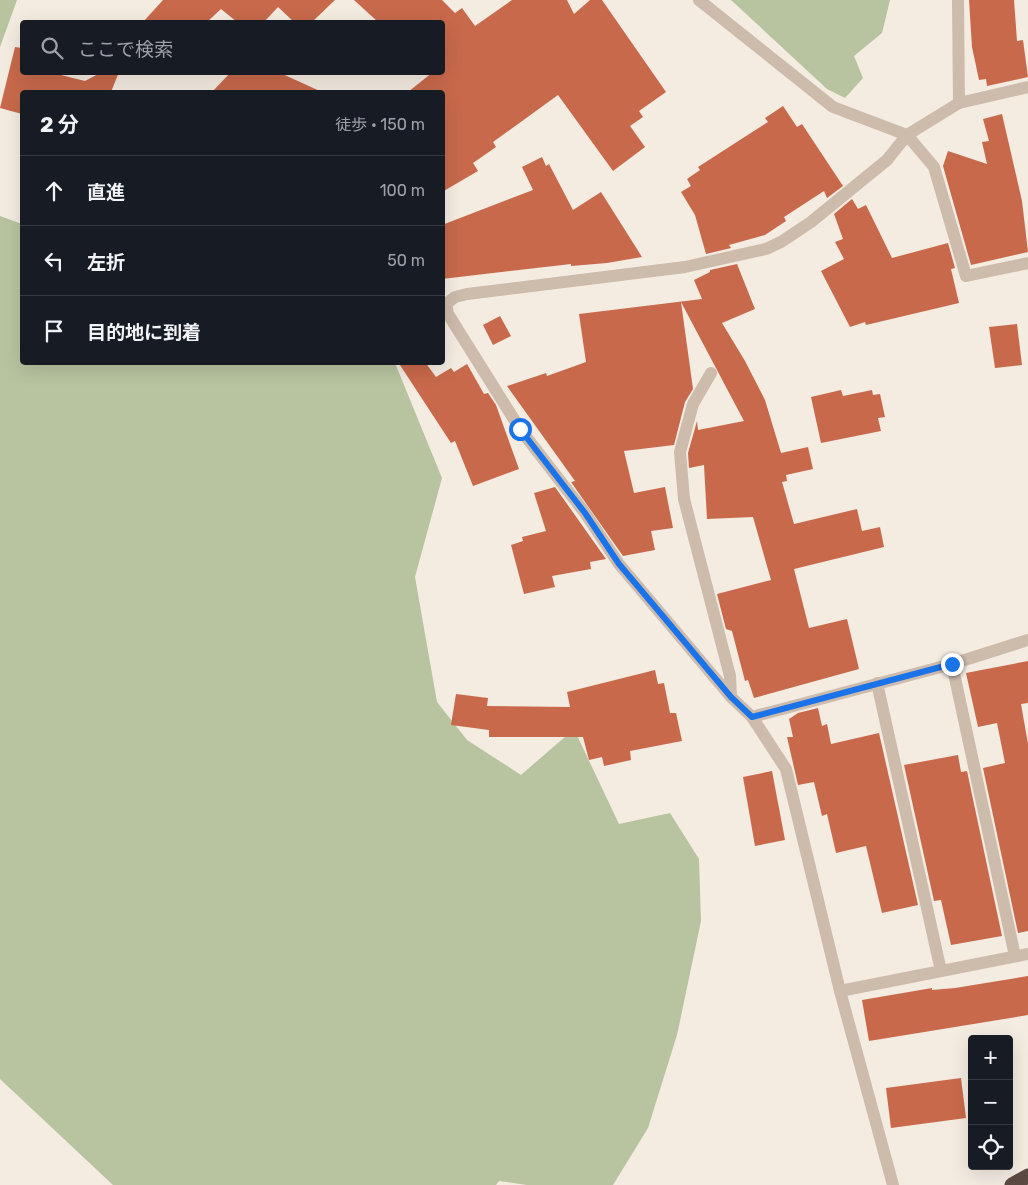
<!DOCTYPE html>
<html lang="ja">
<head>
<meta charset="utf-8">
<style>
	:root { --surface:#171b24; --page:#242831; --text:#f1f3f6; --muted:#9ea1a6; --line:#363941 }
	body { margin:0; font-family:Rubik,"Noto Sans JP",sans-serif; background:var(--page); color:var(--text) }
	.controls { position:absolute; right:15px; bottom:15px; display:grid; overflow:hidden; border-radius:5px; box-shadow:0 5px 20px #0002 }
	.controls button { width:45px; height:45px; display:grid; place-items:center; padding:0; border:0; border-bottom:1px solid var(--line); background:var(--surface); color:var(--text); font:25px sans-serif }
	.stop { position:absolute; width:15px; height:15px; margin:-11px; border:4px solid #1a73e8; border-radius:50%; background:#fff }
	.stop.end { background:#1a73e8; border-color:#fff; box-shadow:0 1px 5px #0008 }
	.list { margin:0; padding:0; list-style:none }
	h2 { display:flex; justify-content:space-between; align-items:center; height:65px; margin:0; padding:0 20px; font-size:21px }
	h2 small { font-size:16px; font-weight:400; color:var(--muted) }
	.list li { display:grid; grid-template-columns:32px 1fr auto; gap:15px; align-items:center; box-sizing:border-box; height:70px; padding:0 20px; border-top:1px solid var(--line) }
	.list b { display:block; font-size:19px; white-space:nowrap }
	.list em { font-size:16px; font-style:normal; color:var(--muted) }
	.icon { flex:none; width:28px; height:28px; fill:none; stroke:currentColor; stroke-width:2; stroke-linecap:round; stroke-linejoin:round }
	.map { position:relative; flex:none; width:1028px; height:1185px; overflow:hidden }
	.search { position:absolute; background:var(--surface); box-shadow:0 5px 20px #0002; left:20px; top:20px; width:425px; height:55px; display:flex; align-items:center; gap:12px; box-sizing:border-box; padding:0 18px; border-radius:5px; color:var(--muted); font-size:19px }
	.panel { position:absolute; background:var(--surface); box-shadow:0 5px 20px #0002; left:20px; top:90px; width:425px; height:275px; border-radius:5px }
	.map>svg:first-child { display:block }
	.green { fill:#b8c4a0 }
	.building { fill:#c8694b }
	.lines { fill:none; stroke-linecap:round; stroke-linejoin:round }
	.minor { stroke:#cdbbac; stroke-width:12 }
	.highway { stroke:#5c4a42; stroke-width:15 }
	.route { stroke:#1a73e8; stroke-width:6 }
</style>
</head>
<body>
<div class="map">
<svg width="1028" height="1185" viewBox="0 0 1028 1185">
	<rect width="100%" height="100%" fill="#f4ebe1"/>
	<g class="green">
		<polygon points="0,0 17,0 0,47"/>
		<polygon points="731,0 890,0 882,33 854,56 863,78 845,98 827,89"/>
		<polygon points="0,216 22,224 22,362 395,363 442,478 415,577 437,702 467,740 521,775 574,729 619,824 670,813 699,859 701,921 677,1035 648,1128 613,1185 527,1185 499,1181 496,1185 113,1185 0,1079"/>
	</g>
	<g class="building">
		<polygon points="163,0 335,0 312,22 294,22 278,7 264,22 237,22 221,9 207,22 143,22"/>
		<polygon points="354,0 442,0 455,13 462,8 475,26 512,0 567,0 574,14 590,0 602,0 666,92 639,111 643,117 630,126 645,147 613,171 558,95 493,142 496,147 473,163 478,171 442,192 442,92 408,92 433,72 442,72 442,22 378,22"/>
		<polygon points="969,0 1014,0 1017,41 1023,40 1028,77 987,86 986,79 979,80 972,47"/>
		<polygon points="15,47 22,48 22,72 49,72 85,81 102,72 119,72 111,92 22,92 22,114 0,108"/>
		<polygon points="231,72 278,72 322,92 212,92"/>
		<polygon points="783,106 797,127 802,124 843,186 827,198 824,191 784,217 786,221 765,235 729,245 731,248 706,254 695,215 681,192 691,186 687,179 700,170 698,167 768,122 765,118"/>
		<polygon points="1002,114 1022,201 1028,252 971,265 943,166 948,151 987,164 982,142 989,141 983,119"/>
		<polygon points="542,157 546,166 549,164 573,210 601,192 642,257 607,263 571,266 571,264 442,279 442,225 533,190 522,167"/>
		<polygon points="852,199 858,209 866,205 892,258 948,243 955,268 951,269 959,303 866,325 865,322 850,327 821,271 844,259 835,242 843,239 834,214"/>
		<polygon points="737,264 755,309 722,323 745,361 765,400 781,453 808,447 813,469 786,475 787,481 782,482 794,524 857,509 862,531 880,527 884,547 794,569 809,628 847,619 859,669 754,698 748,680 745,681 732,631 726,629 717,594 771,580 753,517 707,519 704,465 689,468 688,453 697,421 698,430 744,421 681,302 693,389 685,402 674,445 624,451 634,493 665,487 673,528 651,531 655,550 623,556 571,482 575,481 507,386 546,373 547,376 586,362 579,314 702,299 694,280 710,272 710,270"/>
		<polygon points="500,316 511,336 493,345 483,325"/>
		<polygon points="1017,324 1022,365 995,368 989,327"/>
		<polygon points="398,362 425,362 436,377 451,368 454,372 467,364 484,394 488,393 496,405 519,469 473,486 455,441 451,443"/>
		<polygon points="841,390 843,396 872,390 873,395 880,394 885,417 878,418 881,431 821,443 811,397"/>
		<polygon points="555,487 606,559 590,562 591,569 552,576 555,587 524,594 511,545 523,541 522,537 546,531 534,493"/>
		<polygon points="1028,661 1028,703 1021,704 1028,744 1028,931 1018,933 983,768 1005,763 997,723 978,727 966,673"/>
		<polygon points="655,670 658,684 664,683 670,713 676,713 682,741 630,751 631,760 604,766 602,757 589,760 583,737 489,737 489,730 451,725 456,694 488,698 487,706 570,707 567,692"/>
		<polygon points="818,708 822,726 827,724 831,744 879,733 918,905 882,913 866,846 836,853 827,814 822,816 814,782 798,785 787,737 793,737 789,719 798,713"/>
		<polygon points="958,755 961,772 967,771 1002,936 951,945 941,900 934,901 904,765"/>
		<polygon points="772,771 785,840 755,846 743,777"/>
		<polygon points="1028,976 1028,1015 869,1041 862,1000 932,988 932,990 955,988"/>
		<polygon points="961,1078 966,1118 891,1128 886,1088"/>
	</g>
	<g class="lines">
		<g class="minor">
			<polyline points="699,0 833,107 907,135 934,167 966,276 1028,263"/>
			<polyline points="958,0 959,103"/>
			<polyline points="442,302 446,304 448,314 520,429 585,513 619,564 731,697"/>
			<polyline points="446,304 455,297 467,294 685,267 766,249 781,242 811,222 887,160 907,135 959,103 1028,87"/>
			<polyline points="711,373 693,404 680,452 684,499 730,676 731,697 752,717 786,769 840,991 893,1185"/>
			<polyline points="952,664 1015,956"/>
			<polyline points="877,683 941,971"/>
			<polyline points="752,717 952,664 1028,640"/>
			<polyline points="840,991 1028,954"/>
		</g>
		<polyline class="highway" points="1012,1185 1028,1176"/>
	</g>
	<g class="lines">
		<polyline class="route" points="520,429 585,513 619,564 731,697 752,717 952,664"/>
	</g>
</svg>
<div class="controls">
<button>+</button>
<button>−</button>
<button><svg class="icon" aria-label="locate" viewBox="0 0 24 24"><circle cx="12" cy="12" r="6"/><path d="M12 2v4M12 18v4M2 12h4M18 12h4"/></svg></button>
</div>
<div class="stop" style="left:520px;top:429px"></div>
<div class="stop end" style="left:952px;top:664px"></div>
<div class="search"><svg class="icon" aria-label="search" viewBox="0 0 24 24"><circle cx="10" cy="10" r="6"/><path d="M15 15l6 6"/></svg>ここで検索</div>
<section class="panel">
<h2>2 分<small>徒歩 · 150 m</small></h2>
<ul class="list">
<li><svg class="icon" aria-label="ahead" viewBox="0 0 24 24"><path d="M12 20V5M6 11l6-6 6 6"/></svg><div><b>直進</b></div><em>100 m</em></li>
<li><svg class="icon" aria-label="left" viewBox="0 0 24 24"><path d="M17 20v-9H6M10 6l-5 5 5 5"/></svg><div><b>左折</b></div><em>50 m</em></li>
<li><svg class="icon" aria-label="arrive" viewBox="0 0 24 24"><path d="M6 21V4h12l-3 4 3 4H6"/></svg><div><b>目的地に到着</b></div></li>
</ul>
</section>
</div>
</body>
</html>
